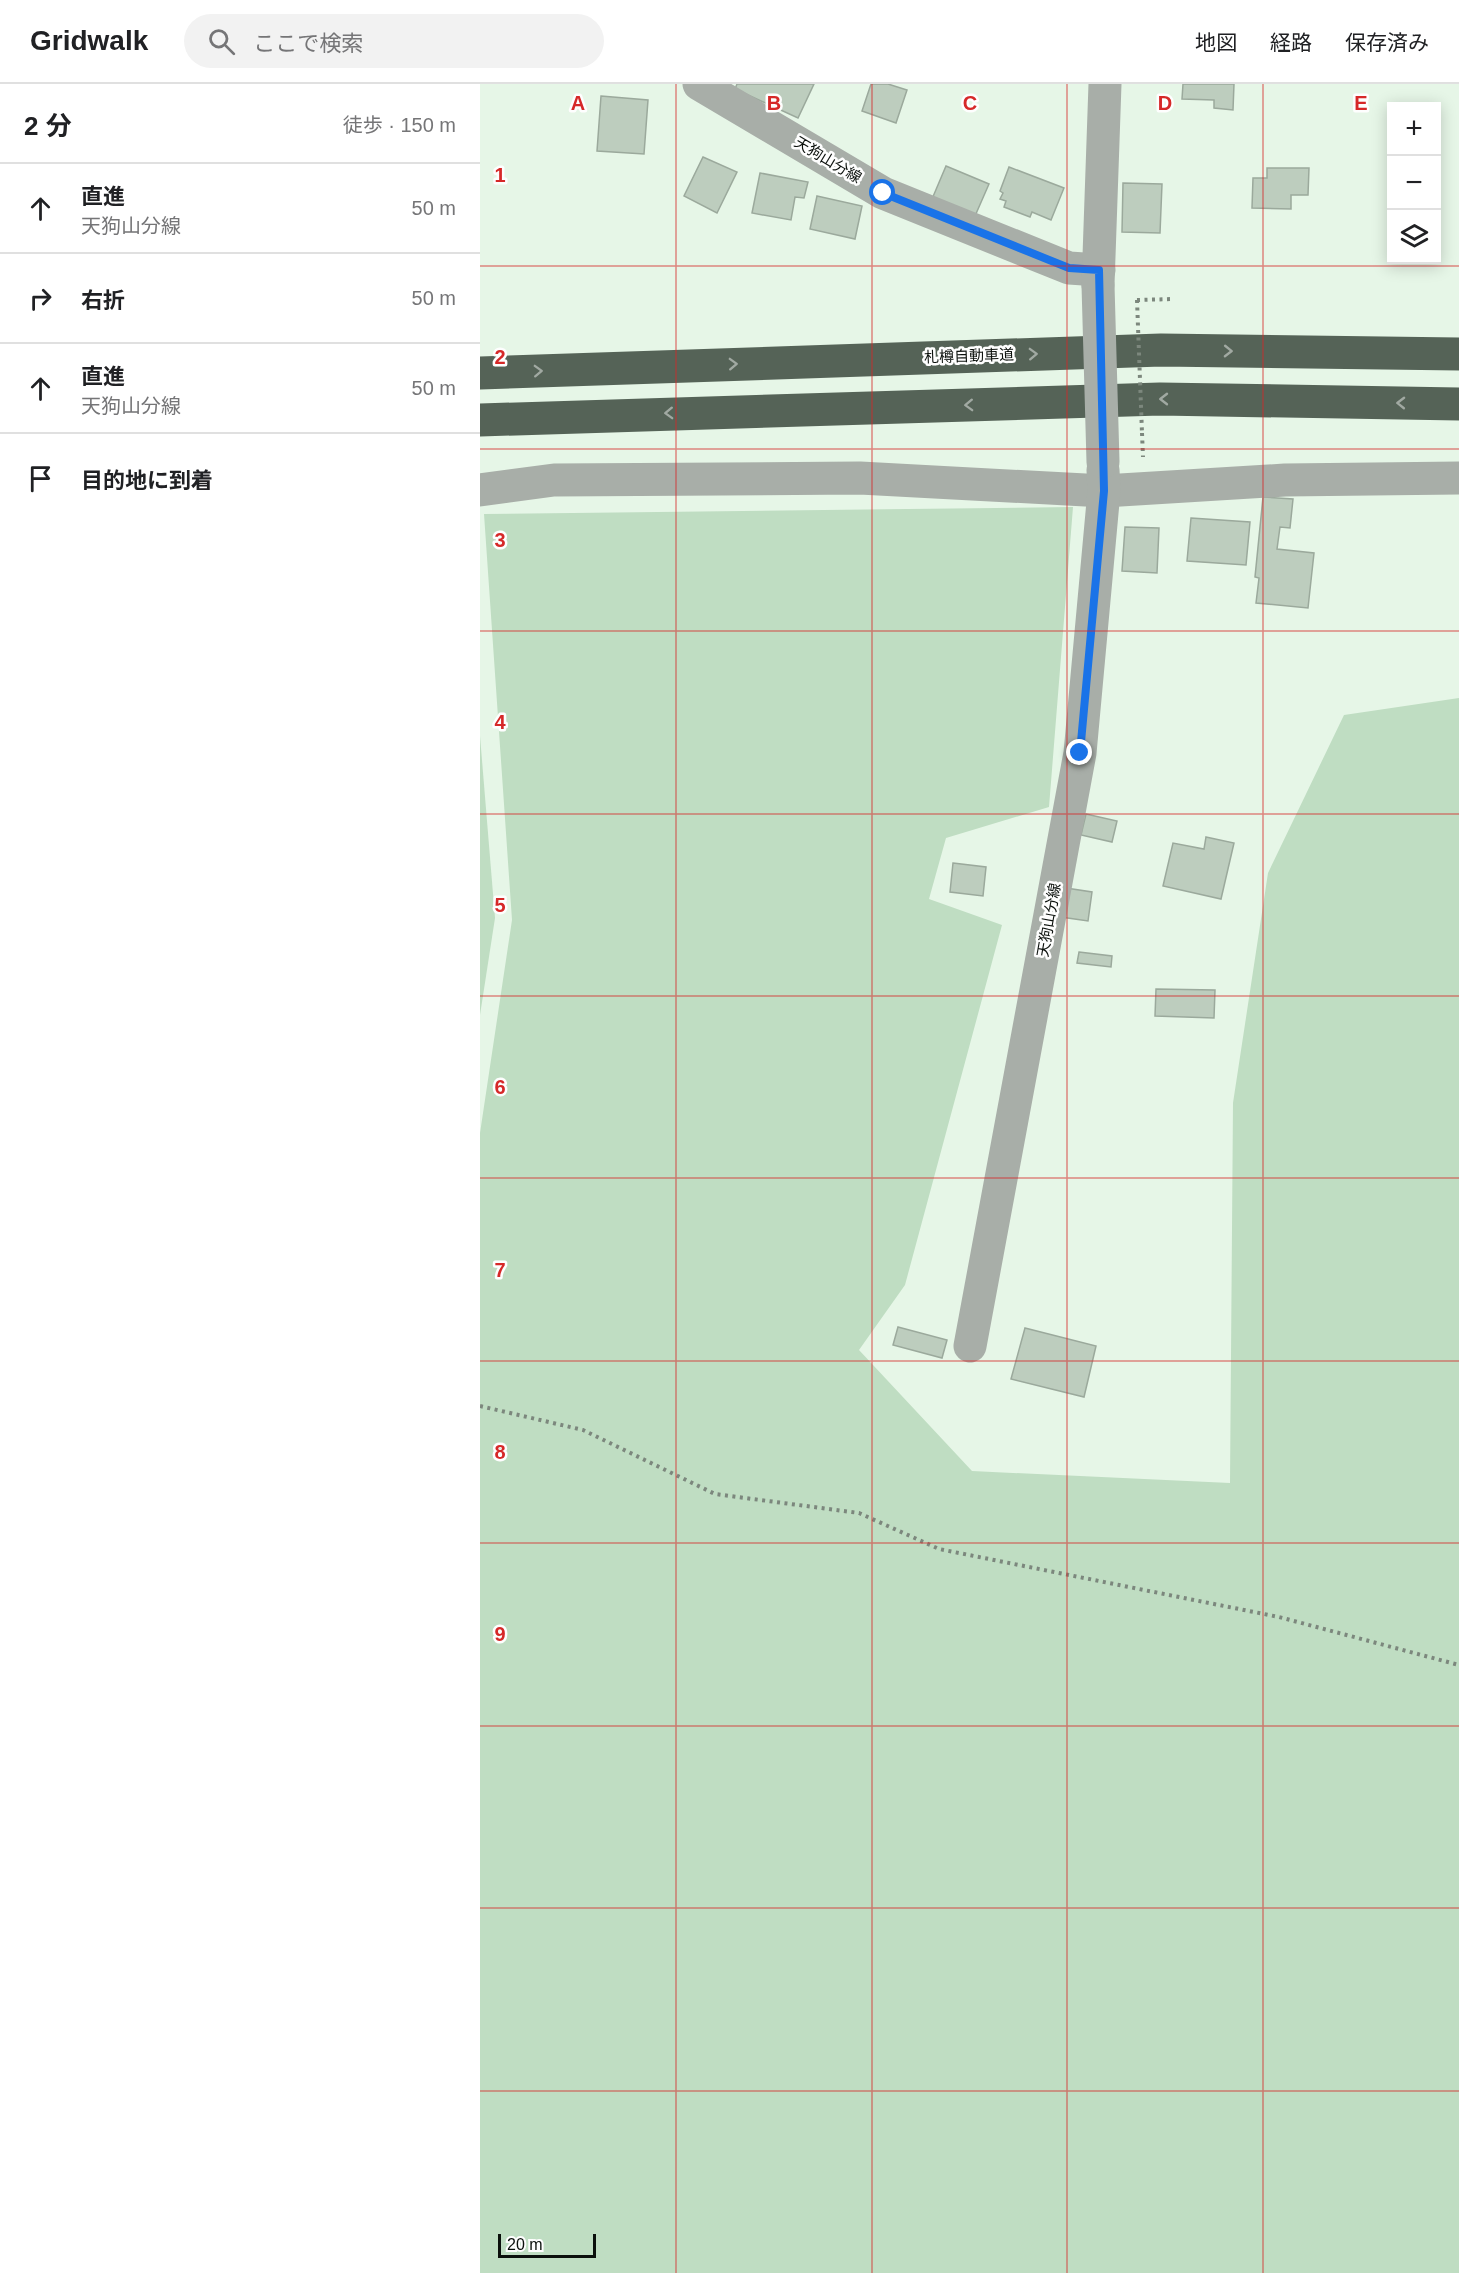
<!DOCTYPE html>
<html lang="ja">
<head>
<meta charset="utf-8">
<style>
	:root { --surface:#fff; --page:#f2f2f2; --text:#202124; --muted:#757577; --line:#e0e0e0 }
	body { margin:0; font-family:Arial,"Noto Sans JP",sans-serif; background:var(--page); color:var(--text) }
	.controls { position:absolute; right:18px; top:18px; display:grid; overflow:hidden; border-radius:0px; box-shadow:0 3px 15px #0003 }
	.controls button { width:54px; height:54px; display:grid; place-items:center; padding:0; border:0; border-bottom:2px solid var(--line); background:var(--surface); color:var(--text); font:30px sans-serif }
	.scale { position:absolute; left:18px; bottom:15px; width:98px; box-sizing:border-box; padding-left:6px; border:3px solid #0b100c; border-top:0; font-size:16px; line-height:21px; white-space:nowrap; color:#0b100c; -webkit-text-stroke:4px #fefefe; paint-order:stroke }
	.stop { position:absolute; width:18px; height:18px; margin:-14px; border:4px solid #1a73e8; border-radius:50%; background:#fff }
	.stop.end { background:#1a73e8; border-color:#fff; box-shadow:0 2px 6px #0008 }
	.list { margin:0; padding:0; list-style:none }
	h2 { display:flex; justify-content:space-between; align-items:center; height:78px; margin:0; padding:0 24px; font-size:26px }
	h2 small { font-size:20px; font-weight:400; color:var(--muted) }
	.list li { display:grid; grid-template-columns:39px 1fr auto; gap:18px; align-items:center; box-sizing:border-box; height:90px; padding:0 24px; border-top:2px solid var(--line) }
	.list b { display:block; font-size:22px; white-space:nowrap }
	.list p { margin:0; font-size:20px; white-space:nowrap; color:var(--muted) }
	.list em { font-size:20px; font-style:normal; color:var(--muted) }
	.icon { flex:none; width:33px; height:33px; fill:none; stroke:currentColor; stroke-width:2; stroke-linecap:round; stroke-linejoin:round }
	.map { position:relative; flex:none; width:979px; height:2189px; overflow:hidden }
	header { display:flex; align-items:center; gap:36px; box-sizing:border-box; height:84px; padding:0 30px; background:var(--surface); border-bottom:2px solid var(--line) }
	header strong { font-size:28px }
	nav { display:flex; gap:33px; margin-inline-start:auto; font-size:21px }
	.search { width:420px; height:54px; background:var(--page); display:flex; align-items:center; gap:15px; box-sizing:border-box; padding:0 21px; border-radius:33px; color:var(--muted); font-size:22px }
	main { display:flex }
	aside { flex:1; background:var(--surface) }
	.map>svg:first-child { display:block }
	.green { fill:#bfddc2 }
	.building { fill:#bdcdbe; stroke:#9ba99c; stroke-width:1.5 }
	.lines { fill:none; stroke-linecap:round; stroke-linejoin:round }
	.path { stroke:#7c877d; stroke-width:4; stroke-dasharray:3 4.5; stroke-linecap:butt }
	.street { stroke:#a8aea8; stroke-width:33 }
	.highway { stroke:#556357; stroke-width:33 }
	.path-bridge { stroke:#7c877d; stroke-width:4; stroke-dasharray:3 4.5; stroke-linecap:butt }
	.street-bridge { stroke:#a8aea8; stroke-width:33 }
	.oneway { stroke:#a1a9a2 }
	.route { stroke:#1a73e8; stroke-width:8 }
	.grid { fill:none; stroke:#d62828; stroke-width:1.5; stroke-opacity:0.55 }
	.labels { text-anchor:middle; stroke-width:5; stroke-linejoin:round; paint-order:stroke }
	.street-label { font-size:15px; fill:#0b100c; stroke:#fefefe }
	.grid-label { font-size:20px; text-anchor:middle; font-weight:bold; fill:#d62828; stroke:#fefefe; stroke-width:5; stroke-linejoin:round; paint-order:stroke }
</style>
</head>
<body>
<header>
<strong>Gridwalk</strong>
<div class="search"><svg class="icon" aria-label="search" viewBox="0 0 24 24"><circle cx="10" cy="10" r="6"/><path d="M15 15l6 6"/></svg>ここで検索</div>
<nav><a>地図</a><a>経路</a><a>保存済み</a></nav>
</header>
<main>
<aside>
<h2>2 分<small>徒歩 · 150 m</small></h2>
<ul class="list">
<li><svg class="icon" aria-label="ahead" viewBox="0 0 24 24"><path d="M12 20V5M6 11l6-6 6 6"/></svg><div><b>直進</b><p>天狗山分線</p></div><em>50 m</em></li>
<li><svg class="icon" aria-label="right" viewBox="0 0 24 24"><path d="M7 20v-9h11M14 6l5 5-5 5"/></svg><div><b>右折</b></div><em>50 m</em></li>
<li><svg class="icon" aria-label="ahead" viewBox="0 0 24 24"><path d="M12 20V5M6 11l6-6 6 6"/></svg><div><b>直進</b><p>天狗山分線</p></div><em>50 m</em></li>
<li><svg class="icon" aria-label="arrive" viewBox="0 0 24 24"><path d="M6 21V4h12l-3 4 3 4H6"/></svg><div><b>目的地に到着</b></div></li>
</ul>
</aside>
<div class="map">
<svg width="979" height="2189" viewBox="0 0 979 2189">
	<rect width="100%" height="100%" fill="#e6f6e7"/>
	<g class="green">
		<polygon points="593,423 569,723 466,754 449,815 522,841 425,1201 379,1266 492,1387 750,1399 753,1019 788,789 864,631 979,614 979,2189 0,2189 0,1049 32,836 4,430"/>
		<polygon points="0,652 15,834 0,931"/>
	</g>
	<g class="building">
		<polygon points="257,0 334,0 318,34 255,5"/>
		<polygon points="391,0 408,0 427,6 416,39 382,27"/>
		<polygon points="703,0 754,0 753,26 734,24 734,16 702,15"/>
		<polygon points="121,12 168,16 164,70 117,67"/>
		<polygon points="223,73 257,88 237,129 204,112"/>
		<polygon points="466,82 509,100 495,132 452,115"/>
		<polygon points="529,83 584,104 571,136 552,128 550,133 524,123 526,117 520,115 523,109 520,107"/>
		<polygon points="787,84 829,84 828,111 811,111 811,125 772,124 773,94 787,94"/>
		<polygon points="280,89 328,98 324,114 315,113 311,136 272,129"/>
		<polygon points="643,99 682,100 680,149 642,148"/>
		<polygon points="337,112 382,122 375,155 330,145"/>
		<polygon points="783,413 813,415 810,444 800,443 797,465 834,469 828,524 776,519 779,494 775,493"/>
		<polygon points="711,434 770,438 766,481 707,477"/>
		<polygon points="645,443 679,444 677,489 642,487"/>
		<polygon points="606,730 637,737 632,758 601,751"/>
		<polygon points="726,753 754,759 741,815 683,802 693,759 724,765"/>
		<polygon points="473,779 506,783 503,812 470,808"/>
		<polygon points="586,804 612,808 608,837 581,833"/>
		<polygon points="599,868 632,872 631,883 597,879"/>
		<polygon points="676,905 735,906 734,934 675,932"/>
		<polygon points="418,1243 467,1256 462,1274 413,1261"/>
		<polygon points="545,1244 616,1262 604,1313 531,1295"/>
	</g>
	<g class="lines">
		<g class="path">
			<polyline points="657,216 694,215"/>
			<polyline points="662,349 663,373"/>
			<polyline points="0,1322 103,1346 235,1410 379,1429 459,1465 799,1533 979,1581"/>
		</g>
		<g class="street">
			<polyline points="219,0 403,109 589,184 619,186"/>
			<polyline points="618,201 625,0"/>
			<polyline points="0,406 74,396 380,394 624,407 805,396 979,394"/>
			<polyline points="490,1262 600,669 624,407 623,386"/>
		</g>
		<g class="highway">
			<polyline points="0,289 681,266 979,270"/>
			<polyline points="0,336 680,315 979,320"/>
		</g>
		<polyline class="path-bridge" points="657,216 662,349"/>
		<polyline class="street-bridge" points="618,201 623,378"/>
	</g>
	<defs><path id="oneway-chevron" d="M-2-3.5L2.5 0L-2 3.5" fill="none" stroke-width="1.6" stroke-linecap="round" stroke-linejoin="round" transform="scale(1.5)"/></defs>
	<g class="oneway">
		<use href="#oneway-chevron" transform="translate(748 267) rotate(1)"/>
		<use href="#oneway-chevron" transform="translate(553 270) rotate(-2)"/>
		<use href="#oneway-chevron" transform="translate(253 280) rotate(-2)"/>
		<use href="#oneway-chevron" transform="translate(58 287) rotate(-2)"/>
		<use href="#oneway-chevron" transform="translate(684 315) rotate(-180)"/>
		<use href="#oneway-chevron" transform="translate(921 319) rotate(-179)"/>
		<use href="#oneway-chevron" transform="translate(489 321) rotate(178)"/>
		<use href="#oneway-chevron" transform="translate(189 329) rotate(178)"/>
	</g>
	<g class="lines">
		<polyline class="route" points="403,109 589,184 619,186 624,407 600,669"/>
	</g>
	<path class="grid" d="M196,0V2189M392,0V2189M587,0V2189M783,0V2189M0,182H979M0,365H979M0,547H979M0,730H979M0,912H979M0,1094H979M0,1277H979M0,1459H979M0,1642H979M0,1824H979M0,2007H979"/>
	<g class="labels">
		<g class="street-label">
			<text transform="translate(348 76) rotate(31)" y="5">天狗山分線</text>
			<text transform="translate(489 272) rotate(-2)" y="5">札樽自動車道</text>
			<text transform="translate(569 836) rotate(-80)" y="5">天狗山分線</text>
		</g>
	</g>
	<g class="grid-label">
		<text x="98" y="26">A</text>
		<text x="294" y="26">B</text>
		<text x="490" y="26">C</text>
		<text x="685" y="26">D</text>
		<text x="881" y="26">E</text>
		<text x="20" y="98">1</text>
		<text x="20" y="280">2</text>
		<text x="20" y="463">3</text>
		<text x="20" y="645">4</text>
		<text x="20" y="828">5</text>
		<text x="20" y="1010">6</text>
		<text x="20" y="1193">7</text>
		<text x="20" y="1375">8</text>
		<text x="20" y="1557">9</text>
	</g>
</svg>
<div class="controls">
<button>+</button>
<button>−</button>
<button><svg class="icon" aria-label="layers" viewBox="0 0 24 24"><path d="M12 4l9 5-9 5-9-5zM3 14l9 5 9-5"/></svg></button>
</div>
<div class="scale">20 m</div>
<div class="stop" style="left:403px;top:109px"></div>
<div class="stop end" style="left:600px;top:669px"></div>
</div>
</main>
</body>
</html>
